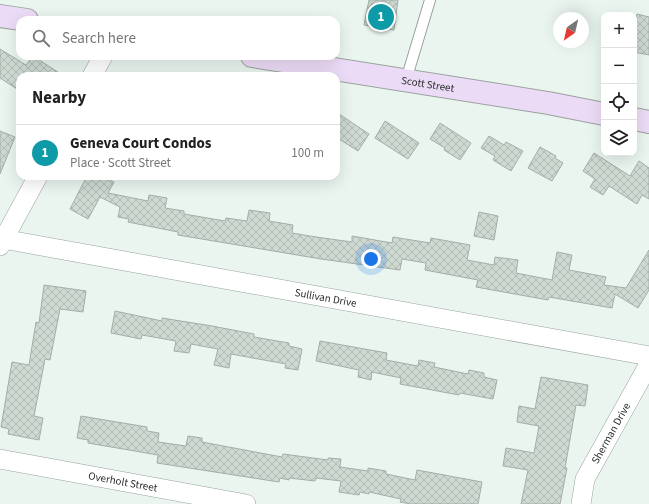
<!DOCTYPE html>
<html lang="en">
<head>
<meta charset="utf-8">
<style>
	:root { --surface:#fff; --page:#f6f6f6; --text:#222; --muted:#767676; --line:#e0e0e0; --accent:#d93025 }
	body { margin:0; font-family:"Source Sans 3",sans-serif; background:var(--page); color:var(--text) }
	.controls { position:absolute; right:12px; top:12px; display:grid; overflow:hidden; border-radius:8px; box-shadow:0 4px 16px #0002 }
	.controls button { width:36px; height:36px; display:grid; place-items:center; padding:0; border:0; border-bottom:1px solid var(--line); background:var(--surface); color:var(--text); font:20px sans-serif }
	.compass { position:absolute; left:553px; top:12px; width:36px; height:36px; border-radius:50%; background:var(--surface); box-shadow:0 4px 16px #0002; rotate:214deg }
	.you { position:absolute; left:371px; top:259px; width:14px; height:14px; margin:-10px; border:3px solid #fff; border-radius:50%; background:#1a73e8; box-shadow:0 0 0 6px #1a73e833 }
	.badge { display:grid; place-items:center; width:26px; height:26px; border-radius:50%; background:var(--accent); color:#fff; font-size:13px; font-weight:700 }
	.pin { position:absolute; translate:-50% -50%; border:2px solid #fff; box-shadow:0 1px 4px #0006 }
	.list { margin:0; padding:0; list-style:none }
	h2 { display:flex; justify-content:space-between; align-items:center; height:52px; margin:0; padding:0 16px; font-size:17px }
	h2 small { font-size:13px; font-weight:400; color:var(--muted) }
	.list li { display:grid; grid-template-columns:26px 1fr auto; gap:12px; align-items:center; box-sizing:border-box; height:56px; padding:0 16px; border-top:1px solid var(--line) }
	.list b { display:block; font-size:15px; white-space:nowrap }
	.list p { margin:0; font-size:13px; white-space:nowrap; color:var(--muted) }
	.list em { font-size:13px; font-style:normal; color:var(--muted) }
	.icon { flex:none; width:22px; height:22px; fill:none; stroke:currentColor; stroke-width:2; stroke-linecap:round; stroke-linejoin:round }
	.map { position:relative; flex:none; width:649px; height:504px; overflow:hidden }
	.search { position:absolute; background:var(--surface); box-shadow:0 4px 16px #0002; left:16px; top:16px; width:324px; height:44px; display:flex; align-items:center; gap:10px; box-sizing:border-box; padding:0 14px; border-radius:12px; color:var(--muted); font-size:15px }
	.panel { position:absolute; background:var(--surface); box-shadow:0 4px 16px #0002; left:16px; top:72px; width:324px; height:108px; border-radius:12px }
	.map>svg:first-child { display:block }
	.building { fill:url(#building-cross-hatch); stroke:#a3aea8 }
	.lines { fill:none; stroke-linecap:round; stroke-linejoin:round }
	.service-casing { stroke:#99a39d; stroke-width:12 }
	.minor-casing { stroke:#99a39d; stroke-width:20 }
	.secondary-casing { stroke:#99a39d; stroke-width:24 }
	.service { stroke:#fff; stroke-width:10 }
	.minor { stroke:#fff; stroke-width:19 }
	.secondary { stroke:#ecdbf6; stroke-width:22 }
	.labels { text-anchor:middle; stroke-width:3; stroke-linejoin:round; paint-order:stroke }
	.street-label { font-size:11px; fill:#2a2f2c; stroke:#fff }
</style>
</head>
<body>
<div class="map">
<svg width="649" height="504" viewBox="0 0 649 504">
	<defs>
		<pattern id="building-cross-hatch" width="8" height="8" patternUnits="userSpaceOnUse"><rect width="8" height="8" fill="#ced9d2"/><path d="M0 0l8 8M0 8l8-8" fill="none" stroke="#b1bbb4"/></pattern>
	</defs>
	<rect width="100%" height="100%" fill="#eaf5ef"/>
	<g class="building">
		<polygon points="369,0 398,0 394,30 364,25"/>
		<polygon points="637,14 649,17 649,55 634,52 634,18 636,18"/>
		<polygon points="0,49 26,65 33,56 64,76 20,76 20,91 0,78"/>
		<polygon points="336,112 369,134 358,151 336,137"/>
		<polygon points="385,121 419,143 408,159 375,138"/>
		<polygon points="440,123 471,143 460,160 444,150 445,148 430,139"/>
		<polygon points="0,131 15,137 0,174"/>
		<polygon points="489,136 504,145 506,142 523,151 511,171 493,160 495,156 481,148"/>
		<polygon points="540,147 556,156 555,158 563,163 552,181 528,168"/>
		<polygon points="594,153 630,176 639,161 649,168 649,199 642,195 637,204 609,186 603,195 590,187 595,179 583,171"/>
		<polygon points="87,176 113,176 111,181 114,182 108,193 148,201 149,195 167,198 165,208 184,211 184,214 225,221 226,218 247,221 249,210 270,213 269,221 293,225 292,233 316,237 352,242 352,236 392,243 393,237 430,243 431,238 470,245 467,260 494,265 495,257 518,260 516,273 552,280 557,252 572,255 569,270 606,277 604,285 626,288 649,250 649,290 638,308 615,294 612,308 549,297 548,300 476,287 478,280 425,270 426,263 402,259 400,270 321,259 178,235 178,232 128,222 129,219 118,217 120,207 100,197 88,219 70,209"/>
		<polygon points="479,212 498,216 494,240 474,236"/>
		<polygon points="44,285 86,291 83,312 60,309 50,360 45,359 34,416 43,418 39,440 8,434 9,429 1,427 12,362 29,365 36,322 39,323"/>
		<polygon points="115,311 162,321 162,318 212,326 254,334 254,337 289,343 289,346 302,349 298,370 285,368 286,364 231,354 229,368 214,365 218,349 191,344 189,353 174,351 176,341 142,335 141,339 111,333"/>
		<polygon points="320,341 387,353 386,360 418,366 419,360 435,363 434,367 468,374 469,370 484,373 484,377 497,380 493,399 460,393 459,395 400,384 401,378 372,372 371,380 358,377 359,370 316,361"/>
		<polygon points="541,377 588,385 585,406 576,405 565,468 567,468 560,504 521,504 528,470 503,466 506,448 534,453 539,426 517,422 519,406 535,409"/>
		<polygon points="81,416 147,427 147,431 159,433 158,442 186,446 188,436 202,438 202,442 282,457 283,454 328,460 328,458 341,459 340,467 368,471 368,468 386,471 386,474 415,480 417,470 482,482 478,504 411,504 400,502 401,499 369,492 369,494 360,492 359,495 339,492 341,481 316,478 315,481 289,478 289,480 280,478 279,482 157,463 158,455 88,443 88,440 77,438"/>
	</g>
	<g class="lines">
		<defs>
			<polyline id="service" points="406,80 430,0"/>
			<g id="minor">
				<polyline points="92,76 103,56"/>
				<path id="s1" d="M3,239L649,356"/>
				<polyline points="0,246 38,176"/>
				<path id="s2" d="M0,459L246,504"/>
				<path id="s3" d="M581,504L585,479L649,364"/>
			</g>
			<g id="secondary">
				<polyline points="0,16 27,20"/>
				<path id="s4" d="M252,56L548,103L604,114"/>
				<polyline points="634,119 649,122"/>
			</g>
		</defs>
		<use href="#service" class="service-casing"/>
		<use href="#minor" class="minor-casing"/>
		<use href="#secondary" class="secondary-casing"/>
		<use href="#service" class="service"/>
		<use href="#minor" class="minor"/>
		<use href="#secondary" class="secondary"/>
	</g>
	<g class="labels">
		<g class="street-label">
			<text dy="4" stroke="none"><textPath href="#s4" startOffset="178">Scott Street</textPath></text>
			<text dy="4" stroke="none"><textPath href="#s1" startOffset="328">Sullivan Drive</textPath></text>
			<text dy="4" stroke="none"><textPath href="#s3" startOffset="78">Sherman Drive</textPath></text>
			<text dy="4" stroke="none"><textPath href="#s2" startOffset="125">Overholt Street</textPath></text>
		</g>
	</g>
</svg>
<div class="controls">
<button>+</button>
<button>−</button>
<button><svg class="icon" aria-label="locate" viewBox="0 0 24 24"><circle cx="12" cy="12" r="6"/><path d="M12 2v4M12 18v4M2 12h4M18 12h4"/></svg></button>
<button><svg class="icon" aria-label="layers" viewBox="0 0 24 24"><path d="M12 4l9 5-9 5-9-5zM3 14l9 5 9-5"/></svg></button>
</div>
<svg class="compass" viewBox="-18 -18 36 36"><path d="M0-13l5 13h-10z" fill="#e53935"/><path d="M0 13l5-13h-10z" fill="#767676"/></svg>
<div class="you"></div>
<div class="pin badge" style="left:381px;top:17px;background:#0f9aa8">1</div>
<div class="search"><svg class="icon" aria-label="search" viewBox="0 0 24 24"><circle cx="10" cy="10" r="6"/><path d="M15 15l6 6"/></svg>Search here</div>
<section class="panel">
<h2>Nearby<small></small></h2>
<ul class="list">
<li><span class="badge" style="background:#0f9aa8">1</span><div><b>Geneva Court Condos</b><p>Place · Scott Street</p></div><em>100 m</em></li>
</ul>
</section>
</div>
</body>
</html>
